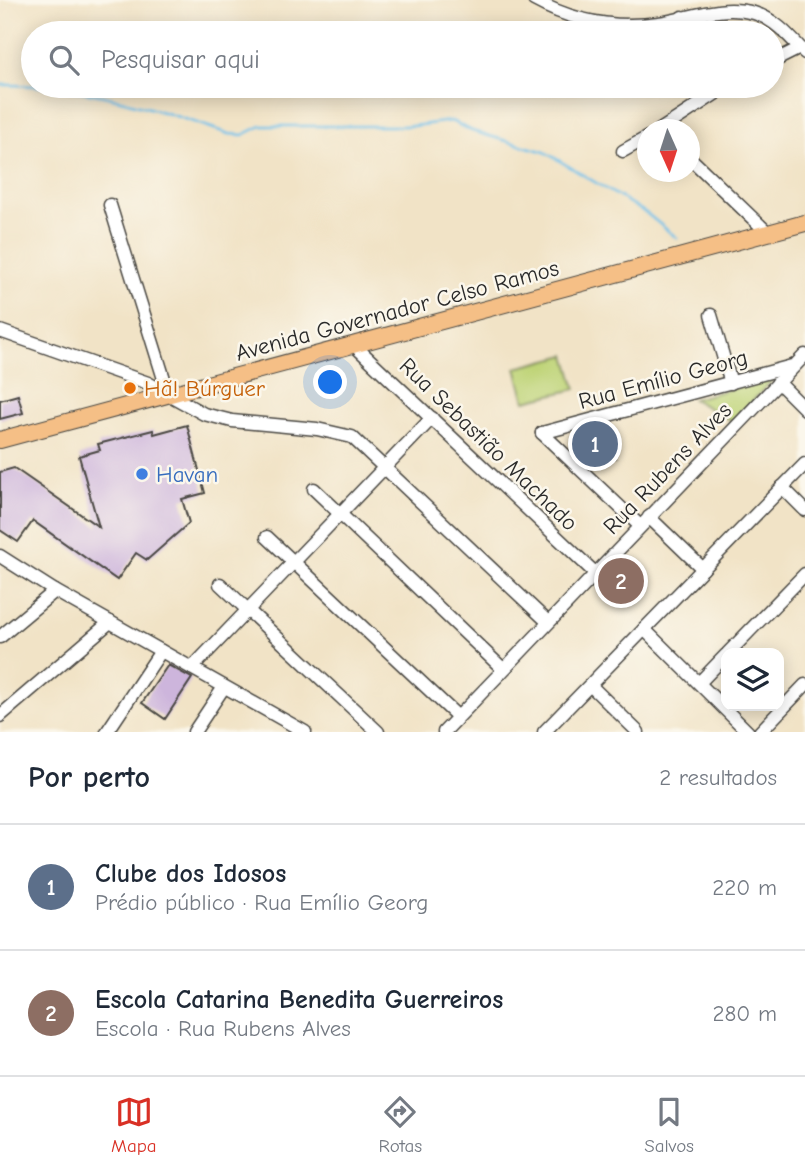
<!DOCTYPE html>
<html lang="pt">
<head>
<meta charset="utf-8">
<style>
	:root { --surface:#fff; --page:#f2f2f3; --text:#1f2937; --muted:#747a83; --line:#e0e1e3; --accent:#d93025 }
	body { margin:0; font-family:"Comic Neue",sans-serif; background:var(--page); color:var(--text) }
	.controls { position:absolute; right:21px; bottom:21px; display:grid; overflow:hidden; border-radius:14px; box-shadow:0 4px 18px #0003 }
	.controls button { width:63px; height:63px; display:grid; place-items:center; padding:0; border:0; border-bottom:2px solid var(--line); background:var(--surface); color:var(--text); font:35px sans-serif }
	.compass { position:absolute; left:637px; top:119px; width:63px; height:63px; border-radius:50%; background:var(--surface); box-shadow:0 4px 18px #0003; rotate:177deg }
	.you { position:absolute; left:331px; top:383px; width:24px; height:24px; margin:-18px; border:5px solid #fff; border-radius:50%; background:#1a73e8; box-shadow:0 0 0 10px #1a73e833 }
	.badge { display:grid; place-items:center; width:46px; height:46px; border-radius:50%; background:var(--accent); color:#fff; font-size:23px; font-weight:700 }
	.pin { position:absolute; translate:-50% -50%; border:4px solid #fff; box-shadow:0 2px 7px #0006 }
	.list { margin:0; padding:0; list-style:none }
	h2 { display:flex; justify-content:space-between; align-items:center; height:91px; margin:0; padding:0 28px; font-size:30px }
	h2 small { font-size:23px; font-weight:400; color:var(--muted) }
	.list li { display:grid; grid-template-columns:46px 1fr auto; gap:21px; align-items:center; box-sizing:border-box; height:126px; padding:0 28px; border-top:2px solid var(--line) }
	.list b { display:block; font-size:26px; white-space:nowrap }
	.list p { margin:0; font-size:23px; white-space:nowrap; color:var(--muted) }
	.list em { font-size:23px; font-style:normal; color:var(--muted) }
	.icon { flex:none; width:38px; height:38px; fill:none; stroke:currentColor; stroke-width:2; stroke-linecap:round; stroke-linejoin:round }
	.map { position:relative; flex:none; width:805px; height:732px; overflow:hidden }
	.search { position:absolute; background:var(--surface); box-shadow:0 4px 18px #0003; left:21px; right:21px; top:21px; height:77px; display:flex; align-items:center; gap:18px; box-sizing:border-box; padding:0 24px; border-radius:38px; color:var(--muted); font-size:26px }
	.sheet { height:343px; background:var(--surface) }
	nav { display:flex; justify-content:space-around; align-items:center; box-sizing:border-box; height:98px; border-top:2px solid var(--line); background:var(--surface); font-size:19px; color:var(--muted) }
	nav a { display:grid; justify-items:center; gap:4px }
	nav .on { color:var(--accent) }
	.map>svg:first-child { display:block }
	.green { fill:#bfd478; stroke:#758052; stroke-width:2 }
	.lines { fill:none; stroke-linecap:round; stroke-linejoin:round }
	.stream { stroke:#6fc1eb; stroke-width:2.5 }
	.building { fill:#cdb5dc }
	.minor-casing { stroke:#494742; stroke-width:15 }
	.major-casing { stroke:#494742; stroke-width:18 }
	.minor { stroke:#fff; stroke-width:12 }
	.major { stroke:#f5bf86; stroke-width:16 }
	.food-dot { fill:#e8710a; stroke:#fbf7ec; stroke-width:2.5 }
	.shop-dot { fill:#3f7fe0; stroke:#fbf7ec; stroke-width:2.5 }
	.labels { text-anchor:middle; stroke-width:5; stroke-linejoin:round; paint-order:stroke }
	.street-label { font-size:23px; fill:#2b2b2b; stroke:#fbf7ec }
	.food-label { font-size:23px; fill:#c56008; stroke:#fbf7ec; text-anchor:start }
	.shop-label { font-size:23px; fill:#366cbe; stroke:#fbf7ec; text-anchor:start }
</style>
</head>
<body>
<div class="map">
<svg width="805" height="732" viewBox="0 0 805 732">
	<rect width="100%" height="100%" fill="#fbf7ec"/>
	<filter id="ink" filterUnits="userSpaceOnUse"><feTurbulence type="fractalNoise" baseFrequency=".0143" numOctaves="2"/><feDisplacementMap in="SourceGraphic" scale="14" xChannelSelector="R" yChannelSelector="G"/><feConvolveMatrix kernelMatrix="1 2 1 2 8 2 1 2 1" color-interpolation-filters="sRGB"/></filter>
	<filter id="wash" filterUnits="userSpaceOnUse"><feTurbulence type="fractalNoise" baseFrequency=".00686" numOctaves="4" result="noise"/><feDisplacementMap in="SourceGraphic" scale="28" xChannelSelector="R" yChannelSelector="G"/><feGaussianBlur stdDeviation="1.57" result="paint"/><feColorMatrix in="noise" values="0 0 0 0 0 0 0 0 0 0 0 0 0 0 0 0 0 1.4 0 .05"/><feComposite in="paint" operator="in"/></filter>
	<g filter="url(#wash)">
		<rect width="100%" height="100%" fill="#f1e3c6"/>
		<g class="green">
			<polygon points="566,355 576,389 525,401 516,368"/>
			<polygon points="775,377 733,422 693,399"/>
		</g>
		<g class="lines">
			<path class="stream" d="M0,85C81,83 154,108 229,134L243,135L261,126H413L451,121L472,131L545,152L646,213L677,238"/>
		</g>
		<g id="blocks">
			<g class="building">
				<polygon points="18,395 23,413 0,419 0,400"/>
				<polygon points="187,425 205,493 182,499 189,523 147,560 136,553 117,580 33,521 18,542 0,530 0,472 14,468 99,527 79,456 100,450 98,444 153,430 154,434"/>
				<polygon points="608,427 616,458 580,453 575,436"/>
				<polygon points="168,665 192,678 165,719 142,703"/>
			</g>
		</g>
	</g>
	<g filter="url(#ink)">
		<use href="#blocks" fill-opacity="0" stroke="#494742" stroke-width="2"/>
		<g class="lines">
			<defs>
				<g id="minor">
					<path d="M534,0C572,21 615,29 659,23C691,18 721,4 754,13C775,19 791,38 805,53"/>
					<polyline points="682,17 688,33"/>
					<polyline points="772,62 800,48"/>
					<polyline points="660,130 727,86"/>
					<polyline points="623,151 648,137"/>
					<polyline points="690,158 768,233"/>
					<polyline points="110,205 169,395"/>
					<polyline points="711,315 731,383"/>
					<polyline points="0,331 148,383 204,414 232,421 317,429 352,437 548,622"/>
					<polyline points="354,345 595,573"/>
					<polyline points="778,382 805,409"/>
					<polyline points="542,433 792,366"/>
					<polyline points="542,433 640,526"/>
					<polyline points="782,487 805,510"/>
					<polyline points="314,489 503,669"/>
					<polyline points="649,517 703,569"/>
					<polyline points="267,537 457,716"/>
					<polyline points="0,556 55,591 305,732"/>
					<polyline points="220,584 378,732"/>
					<polyline points="644,629 748,732"/>
					<polyline points="0,637 55,591"/>
					<polyline points="728,653 805,574"/>
					<polyline points="192,668 432,418"/>
					<polyline points="699,683 726,655"/>
					<polyline points="590,685 638,732"/>
					<polyline points="0,716 110,622"/>
					<polyline points="107,732 161,651"/>
					<polyline points="194,732 224,687"/>
					<polyline points="444,732 805,355"/>
					<polyline points="544,732 805,464"/>
					<polyline points="760,732 805,685"/>
				</g>
				<polyline id="major" points="0,440 805,223"/>
			</defs>
			<use href="#minor" class="minor-casing"/>
			<use href="#major" class="major-casing"/>
			<use href="#minor" class="minor"/>
			<use href="#major" class="major"/>
		</g>
	</g>
	<circle class="food-dot" cx="130" cy="388" r="7"/>
	<circle class="shop-dot" cx="142" cy="474" r="7"/>
	<g class="labels">
		<g class="street-label">
			<text transform="translate(397 310) rotate(-15)" y="8">Avenida Governador Celso Ramos</text>
			<text transform="translate(663 379) rotate(-15)" y="8">Rua Emílio Georg</text>
			<text transform="translate(489 444) rotate(44)" y="8">Rua Sebastião Machado</text>
			<text transform="translate(667 468) rotate(-46)" y="8">Rua Rubens Alves</text>
		</g>
		<g class="food-label">
			<text x="144" y="396">Hã! Búrguer</text>
		</g>
		<g class="shop-label">
			<text x="156" y="482">Havan</text>
		</g>
	</g>
</svg>
<div class="controls">
<button><svg class="icon" aria-label="layers" viewBox="0 0 24 24"><path d="M12 4l9 5-9 5-9-5zM3 14l9 5 9-5"/></svg></button>
</div>
<svg class="compass" viewBox="-18 -18 36 36"><path d="M0-13l5 13h-10z" fill="#e53935"/><path d="M0 13l5-13h-10z" fill="#747a83"/></svg>
<div class="you"></div>
<div class="pin badge" style="left:595px;top:444px;background:#5c6f8a">1</div>
<div class="pin badge" style="left:621px;top:581px;background:#8d6e63">2</div>
<div class="search"><svg class="icon" aria-label="search" viewBox="0 0 24 24"><circle cx="10" cy="10" r="6"/><path d="M15 15l6 6"/></svg>Pesquisar aqui</div>
</div>
<section class="sheet">
<h2>Por perto<small>2 resultados</small></h2>
<ul class="list">
<li><span class="badge" style="background:#5c6f8a">1</span><div><b>Clube dos Idosos</b><p>Prédio público · Rua Emílio Georg</p></div><em>220 m</em></li>
<li><span class="badge" style="background:#8d6e63">2</span><div><b>Escola Catarina Benedita Guerreiros</b><p>Escola · Rua Rubens Alves</p></div><em>280 m</em></li>
</ul>
</section>
<nav>
<a class="on"><svg class="icon" aria-label="map" viewBox="0 0 24 24"><path d="M3 6l6-2 6 2 6-2v14l-6 2-6-2-6 2zM9 4v14M15 6v14"/></svg>Mapa</a>
<a><svg class="icon" aria-label="directions" viewBox="0 0 24 24"><path d="M12 3l9 9-9 9-9-9zM9 14v-3h6M13 9l2 2-2 2"/></svg>Rotas</a>
<a><svg class="icon" aria-label="saved" viewBox="0 0 24 24"><path d="M7 4h10v16l-5-4-5 4z"/></svg>Salvos</a>
</nav>
</body>
</html>
